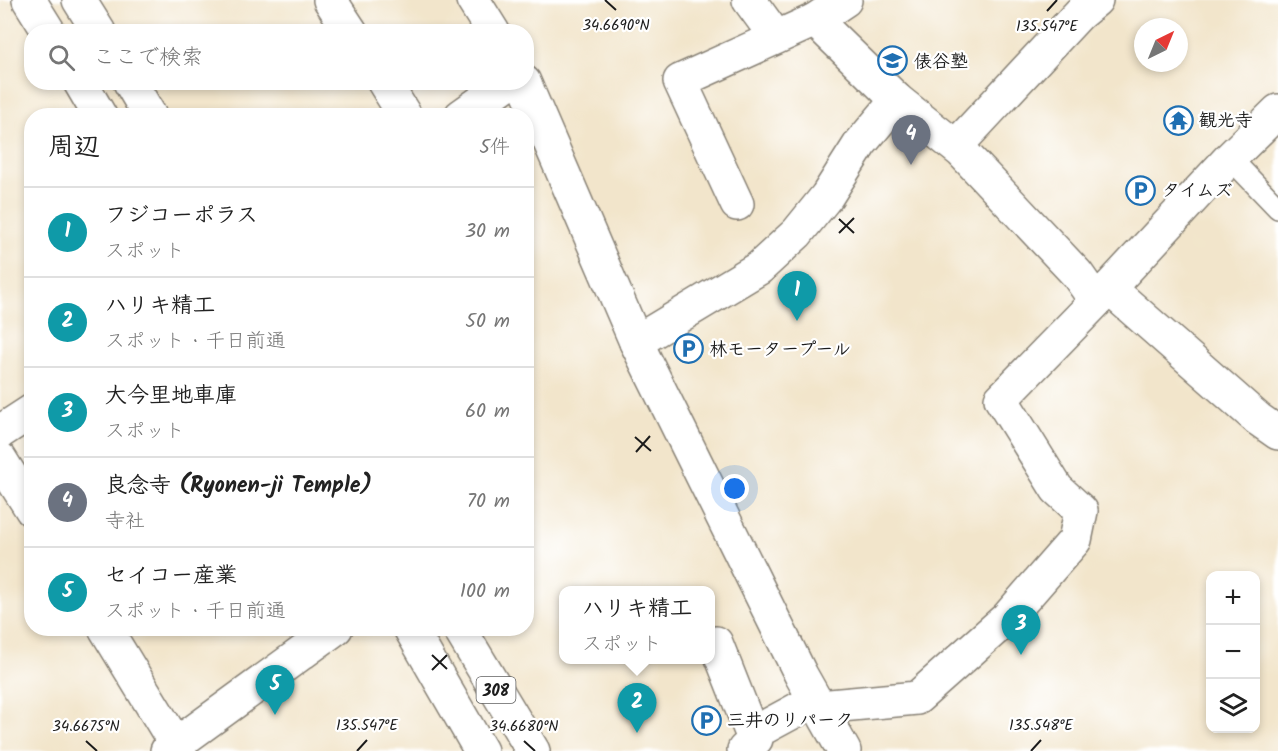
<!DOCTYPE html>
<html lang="ja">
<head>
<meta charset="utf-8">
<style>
	:root { --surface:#fff; --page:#f2f2f2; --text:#222; --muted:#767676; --line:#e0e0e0; --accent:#1a73e8 }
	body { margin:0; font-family:Kalam,"Klee One",sans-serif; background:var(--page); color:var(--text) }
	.controls { position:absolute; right:18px; bottom:18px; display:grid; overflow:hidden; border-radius:12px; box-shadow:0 3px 9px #0003 }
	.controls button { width:54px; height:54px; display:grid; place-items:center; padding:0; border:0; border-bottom:2px solid var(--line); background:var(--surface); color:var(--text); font:30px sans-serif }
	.compass { position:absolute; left:1134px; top:18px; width:54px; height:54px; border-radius:50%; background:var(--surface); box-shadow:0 3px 9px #0003; rotate:43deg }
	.you { position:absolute; left:735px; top:489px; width:21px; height:21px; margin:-15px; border:4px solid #fff; border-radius:50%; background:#1a73e8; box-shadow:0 0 0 9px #1a73e833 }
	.badge { display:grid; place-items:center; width:39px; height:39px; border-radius:50%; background:var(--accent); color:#fff; font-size:20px; font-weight:700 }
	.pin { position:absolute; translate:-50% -50px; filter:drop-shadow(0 2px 3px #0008) }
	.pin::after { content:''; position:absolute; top:32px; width:21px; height:18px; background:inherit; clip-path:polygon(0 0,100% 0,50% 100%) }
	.popup { position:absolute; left:559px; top:586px; width:156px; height:78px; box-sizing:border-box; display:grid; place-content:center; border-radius:12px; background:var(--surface); filter:drop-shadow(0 2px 4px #0005); font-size:20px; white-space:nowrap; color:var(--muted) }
	.popup b { font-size:22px; color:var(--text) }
	.popup::after { content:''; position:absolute; left:50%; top:100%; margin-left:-12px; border:12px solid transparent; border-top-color:var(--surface) }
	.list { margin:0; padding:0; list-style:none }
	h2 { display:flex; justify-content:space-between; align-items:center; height:78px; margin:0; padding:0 24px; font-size:26px }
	h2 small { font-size:20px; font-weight:400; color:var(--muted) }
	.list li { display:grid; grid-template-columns:39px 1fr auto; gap:18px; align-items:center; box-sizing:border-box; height:90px; padding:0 24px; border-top:2px solid var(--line) }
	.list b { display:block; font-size:22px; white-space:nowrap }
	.list p { margin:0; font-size:20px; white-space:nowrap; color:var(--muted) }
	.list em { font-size:20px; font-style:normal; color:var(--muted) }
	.icon { flex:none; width:33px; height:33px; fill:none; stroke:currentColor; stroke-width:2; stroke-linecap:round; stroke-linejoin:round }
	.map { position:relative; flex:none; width:1278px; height:751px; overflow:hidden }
	.search { position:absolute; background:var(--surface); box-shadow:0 3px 9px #0003; left:24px; top:24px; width:510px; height:66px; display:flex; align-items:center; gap:15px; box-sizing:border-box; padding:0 21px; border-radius:24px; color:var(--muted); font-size:22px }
	.panel { position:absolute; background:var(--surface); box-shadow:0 3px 9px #0003; left:24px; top:108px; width:510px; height:528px; border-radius:24px }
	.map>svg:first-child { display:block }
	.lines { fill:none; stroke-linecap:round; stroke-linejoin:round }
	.lane-casing { stroke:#878074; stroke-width:24 }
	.street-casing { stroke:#878074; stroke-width:36 }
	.highway-casing { stroke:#878074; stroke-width:36 }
	.lane { stroke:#fff; stroke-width:21 }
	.street { stroke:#fff; stroke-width:33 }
	.highway { stroke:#fff; stroke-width:33 }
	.ticks { fill:none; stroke:#1c1c1c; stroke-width:2 }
	.labels { text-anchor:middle; stroke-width:4.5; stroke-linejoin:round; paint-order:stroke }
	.shield { fill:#fff; stroke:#606060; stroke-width:1.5 }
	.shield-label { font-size:16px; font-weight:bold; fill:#1c1c1c }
	.poi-label { font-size:18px; font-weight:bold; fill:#1c1c1c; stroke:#fff; text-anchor:start }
	.ticks-label { font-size:15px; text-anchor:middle; fill:#1c1c1c; stroke:#fff; stroke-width:4.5; stroke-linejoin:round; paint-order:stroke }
</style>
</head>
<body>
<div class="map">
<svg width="1278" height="751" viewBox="0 0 1278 751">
	<rect width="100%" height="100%" fill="#fff"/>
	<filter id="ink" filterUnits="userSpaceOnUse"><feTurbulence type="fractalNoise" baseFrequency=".0167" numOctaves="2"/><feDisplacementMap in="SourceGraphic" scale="12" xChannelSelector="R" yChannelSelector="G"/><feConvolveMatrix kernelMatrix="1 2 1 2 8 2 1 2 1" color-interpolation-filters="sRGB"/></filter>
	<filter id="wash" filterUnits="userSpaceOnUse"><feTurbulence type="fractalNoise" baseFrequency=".008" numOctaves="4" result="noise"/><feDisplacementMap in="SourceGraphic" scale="24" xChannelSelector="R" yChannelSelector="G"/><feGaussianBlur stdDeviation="1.35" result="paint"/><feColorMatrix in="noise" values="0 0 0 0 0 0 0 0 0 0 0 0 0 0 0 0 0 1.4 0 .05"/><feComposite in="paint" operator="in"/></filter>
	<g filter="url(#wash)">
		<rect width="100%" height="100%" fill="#f2e5cb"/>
	</g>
	<g filter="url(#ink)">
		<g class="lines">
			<defs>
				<polyline id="lane" points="1230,158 1278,208"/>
				<g id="street">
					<polyline points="330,0 351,32"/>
					<polyline points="473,0 493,32"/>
					<polyline points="749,0 776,37"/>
					<polyline points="815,20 845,0"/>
					<polyline points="384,82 405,116"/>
					<polyline points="524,82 636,342 801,675 844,751"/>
					<polyline points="461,116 509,82"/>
					<polyline points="956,146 1079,14 1096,0"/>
					<polyline points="737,204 680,81 815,20 897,100 961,151 1077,274 1096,301"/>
					<polyline points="1109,288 1258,419 1278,433"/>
					<polyline points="636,342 759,268 797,233 827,196 860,144 897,100"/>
					<polyline points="0,432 32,411"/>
					<polyline points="0,459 32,510"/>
					<polyline points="105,628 180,751"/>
					<polyline points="716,643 752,734"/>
					<polyline points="819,707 917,698 1007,618 1075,540 1081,511 1057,489 1001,399 1109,288 1230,158 1278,111"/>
					<polyline points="744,750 756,739 752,734 815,700"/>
					<polyline points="167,751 336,628"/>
				</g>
				<g id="highway">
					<polyline points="29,0 49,32"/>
					<polyline points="79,0 99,32"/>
					<polyline points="80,82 100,116"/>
					<polyline points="130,82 150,116"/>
					<polyline points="410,628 481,751"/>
					<polyline points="459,628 533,751"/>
				</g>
			</defs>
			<use href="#lane" class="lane-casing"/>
			<use href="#street" class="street-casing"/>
			<use href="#highway" class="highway-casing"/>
			<use href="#lane" class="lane"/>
			<use href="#street" class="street"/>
			<use href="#highway" class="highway"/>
		</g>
	</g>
	<path class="ticks" d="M605,0L616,10M1047,11L1057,0M839,219L854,233M839,233L854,218M635,437L651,451M636,452L650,436M432,655L447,669M432,670L447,655M86,741L97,751M524,741L535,751M357,751L367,740M1031,751L1041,740"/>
	<defs>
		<symbol id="school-ring" viewBox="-11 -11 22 22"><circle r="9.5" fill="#fff" stroke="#1f6fb2" stroke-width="1.5"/><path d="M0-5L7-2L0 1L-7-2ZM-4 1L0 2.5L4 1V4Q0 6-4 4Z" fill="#1f6fb2"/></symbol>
		<symbol id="temple-ring" viewBox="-11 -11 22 22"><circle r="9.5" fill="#fff" stroke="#1f6fb2" stroke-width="1.5"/><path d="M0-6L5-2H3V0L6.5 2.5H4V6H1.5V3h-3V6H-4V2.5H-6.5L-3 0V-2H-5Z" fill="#1f6fb2"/></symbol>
		<symbol id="parking-ring" viewBox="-11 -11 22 22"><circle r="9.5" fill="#fff" stroke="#1f6fb2" stroke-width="1.5"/><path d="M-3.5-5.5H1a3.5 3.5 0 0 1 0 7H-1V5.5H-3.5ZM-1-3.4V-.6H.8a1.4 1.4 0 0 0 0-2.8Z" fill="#1f6fb2"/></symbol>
	</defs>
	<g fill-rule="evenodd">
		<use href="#school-ring" x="876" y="44" width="33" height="33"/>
		<use href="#temple-ring" x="1162" y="104" width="33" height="33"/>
		<use href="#parking-ring" x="1124" y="174" width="33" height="33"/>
		<use href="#parking-ring" x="672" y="332" width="33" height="33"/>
		<use href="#parking-ring" x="690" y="704" width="33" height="33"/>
	</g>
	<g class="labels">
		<rect class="shield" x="476.5" y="677" width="39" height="26" rx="4.5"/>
		<g class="shield-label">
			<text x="496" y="696">308</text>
		</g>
		<g class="poi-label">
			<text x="914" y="67">俵谷塾</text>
			<text x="1199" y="126">観光寺</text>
			<text x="1162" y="196">タイムズ</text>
			<text x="709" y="355">林モータープール</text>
			<text x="727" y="726">三井のリパーク</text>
		</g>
	</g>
	<g class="ticks-label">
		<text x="616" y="30">34.6690°N</text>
		<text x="1047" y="31">135.547°E</text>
		<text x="367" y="730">135.547°E</text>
		<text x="1041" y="730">135.548°E</text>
		<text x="86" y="731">34.6675°N</text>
		<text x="524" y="731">34.6680°N</text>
	</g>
</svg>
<div class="controls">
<button>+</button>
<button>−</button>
<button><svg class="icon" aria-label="layers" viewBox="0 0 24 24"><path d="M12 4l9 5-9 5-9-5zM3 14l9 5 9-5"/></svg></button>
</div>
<svg class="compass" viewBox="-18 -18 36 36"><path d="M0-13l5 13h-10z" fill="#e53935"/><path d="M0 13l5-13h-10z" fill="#767676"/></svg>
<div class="you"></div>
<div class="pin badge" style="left:797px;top:321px;background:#0f9aa8">1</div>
<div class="pin badge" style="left:637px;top:733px;background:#0f9aa8">2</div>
<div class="popup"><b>ハリキ精工</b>スポット</div>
<div class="pin badge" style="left:1021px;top:655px;background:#0f9aa8">3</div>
<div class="pin badge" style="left:911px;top:165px;background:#6b7280">4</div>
<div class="pin badge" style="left:275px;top:715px;background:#0f9aa8">5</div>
<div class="search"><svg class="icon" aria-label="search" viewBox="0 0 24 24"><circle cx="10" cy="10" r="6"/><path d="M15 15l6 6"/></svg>ここで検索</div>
<section class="panel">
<h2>周辺<small>5件</small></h2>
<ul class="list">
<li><span class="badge" style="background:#0f9aa8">1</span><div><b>フジコーポラス</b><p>スポット</p></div><em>30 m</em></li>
<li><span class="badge" style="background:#0f9aa8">2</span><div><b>ハリキ精工</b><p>スポット · 千日前通</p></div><em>50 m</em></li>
<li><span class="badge" style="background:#0f9aa8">3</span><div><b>大今里地車庫</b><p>スポット</p></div><em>60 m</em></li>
<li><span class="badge" style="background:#6b7280">4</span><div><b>良念寺 (Ryonen-ji Temple)</b><p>寺社</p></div><em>70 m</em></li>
<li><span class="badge" style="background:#0f9aa8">5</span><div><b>セイコー産業</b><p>スポット · 千日前通</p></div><em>100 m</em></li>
</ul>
</section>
</div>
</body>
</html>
